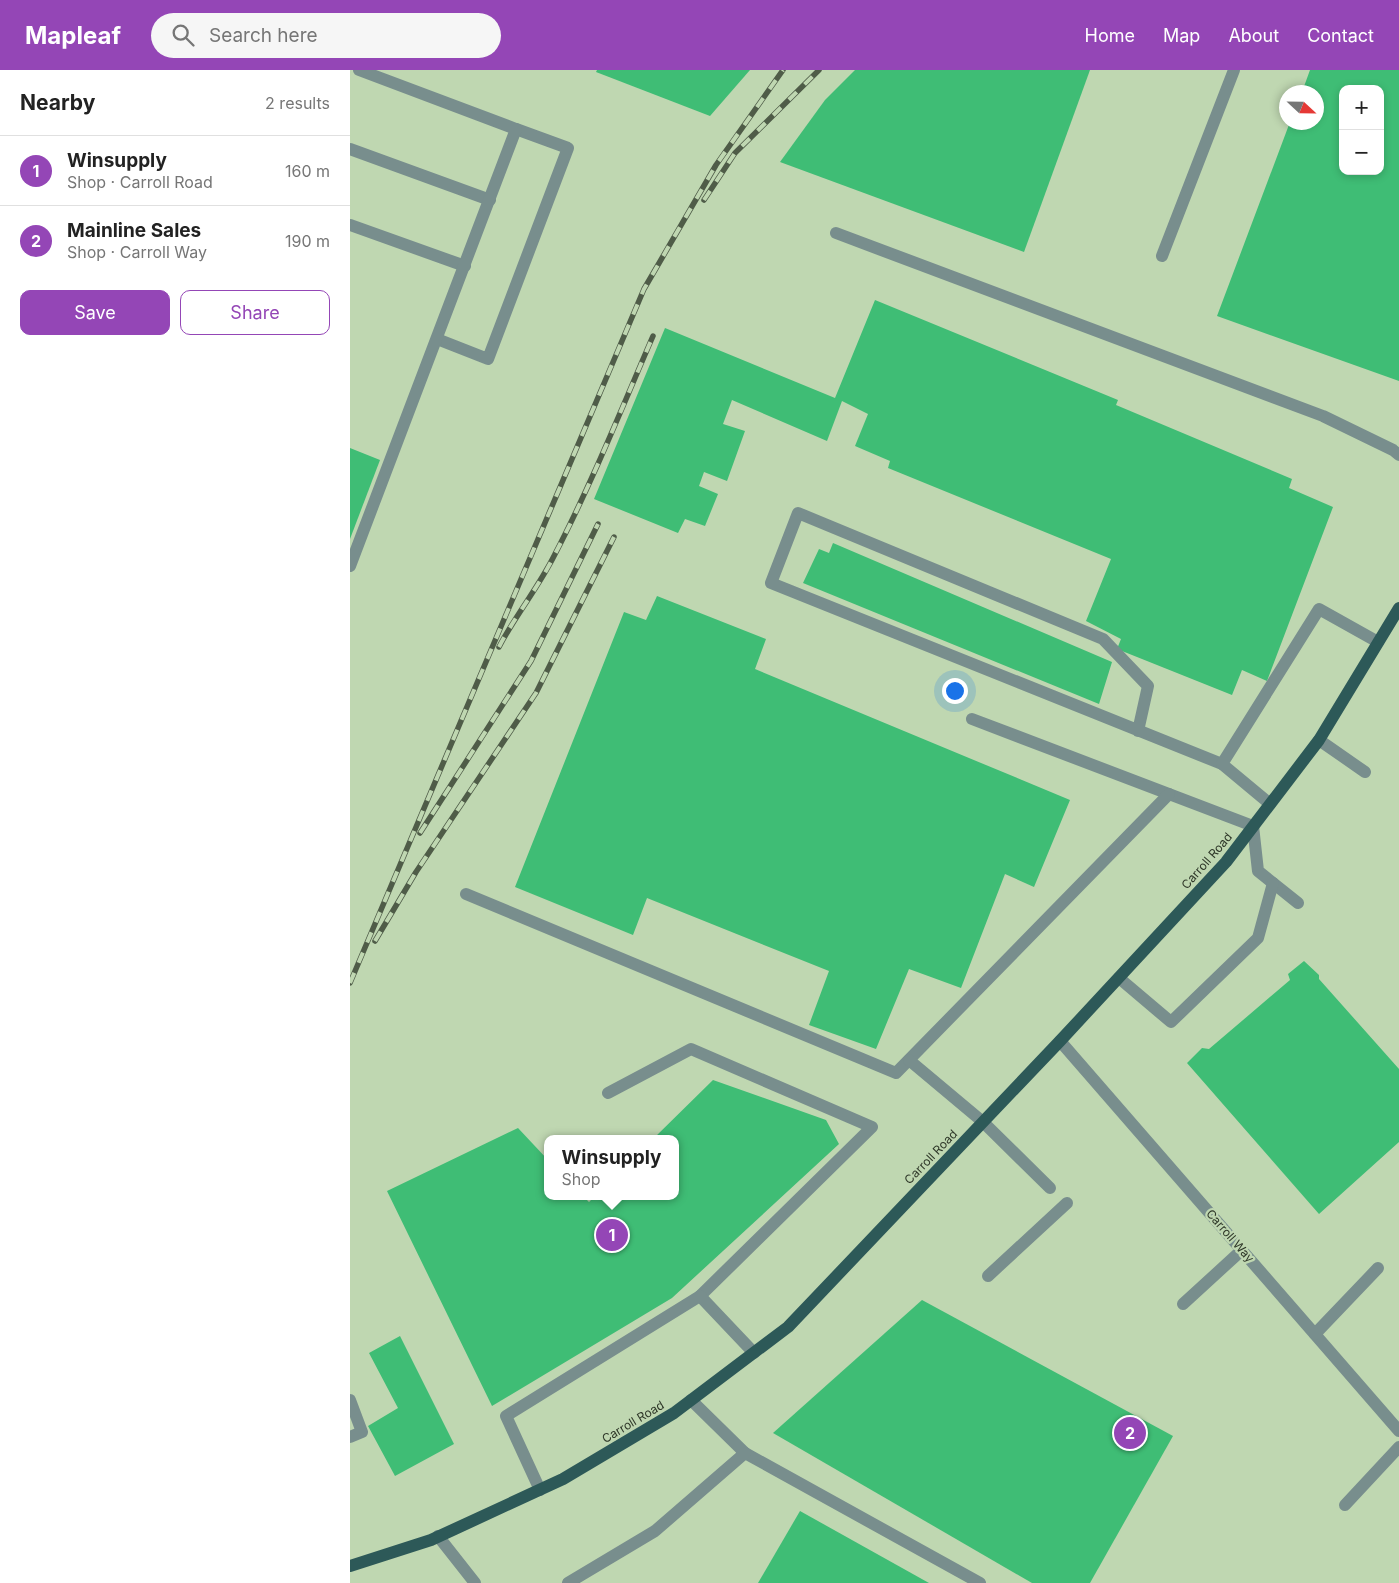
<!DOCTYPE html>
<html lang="en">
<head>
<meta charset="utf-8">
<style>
	:root { --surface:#fff; --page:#f6f6f6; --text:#222; --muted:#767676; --line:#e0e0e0; --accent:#9446b6 }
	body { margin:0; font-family:Inter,sans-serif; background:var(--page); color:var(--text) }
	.controls { position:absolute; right:15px; top:15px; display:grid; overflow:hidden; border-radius:10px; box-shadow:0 2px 8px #0003 }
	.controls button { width:45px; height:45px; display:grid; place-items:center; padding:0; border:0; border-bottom:1px solid var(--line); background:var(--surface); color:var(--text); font:25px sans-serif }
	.compass { position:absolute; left:929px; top:15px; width:45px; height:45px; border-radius:50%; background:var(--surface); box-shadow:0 2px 8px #0003; rotate:112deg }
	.you { position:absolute; left:604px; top:620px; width:18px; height:18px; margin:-12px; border:4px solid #fff; border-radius:50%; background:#1a73e8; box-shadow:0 0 0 8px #1a73e833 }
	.badge { display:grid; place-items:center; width:32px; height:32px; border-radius:50%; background:var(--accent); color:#fff; font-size:16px; font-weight:700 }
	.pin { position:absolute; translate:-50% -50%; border:2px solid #fff; box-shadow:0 1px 5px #0006 }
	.popup { position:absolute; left:194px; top:1065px; width:135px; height:65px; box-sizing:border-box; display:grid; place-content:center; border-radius:10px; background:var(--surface); filter:drop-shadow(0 1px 4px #0005); font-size:16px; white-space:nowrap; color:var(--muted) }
	.popup b { font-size:19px; color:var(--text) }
	.popup::after { content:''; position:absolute; left:50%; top:100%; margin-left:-10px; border:10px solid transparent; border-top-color:var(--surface) }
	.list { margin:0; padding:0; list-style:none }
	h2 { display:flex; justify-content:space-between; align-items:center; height:65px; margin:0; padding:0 20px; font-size:21px }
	h2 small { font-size:16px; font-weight:400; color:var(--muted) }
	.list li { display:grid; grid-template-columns:32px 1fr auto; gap:15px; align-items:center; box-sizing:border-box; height:70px; padding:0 20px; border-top:1px solid var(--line) }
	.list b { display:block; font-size:19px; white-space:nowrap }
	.list p { margin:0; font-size:16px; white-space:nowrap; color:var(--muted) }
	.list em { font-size:16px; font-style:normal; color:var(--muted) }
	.actions { display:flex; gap:10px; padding:15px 20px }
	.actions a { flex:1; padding:11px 0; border:1px solid var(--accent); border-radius:10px; text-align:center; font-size:18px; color:var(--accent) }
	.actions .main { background:var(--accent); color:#fff }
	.icon { flex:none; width:28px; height:28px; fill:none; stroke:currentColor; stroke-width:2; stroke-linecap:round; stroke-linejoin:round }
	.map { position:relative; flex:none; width:1049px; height:1513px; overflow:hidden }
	header { display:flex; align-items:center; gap:30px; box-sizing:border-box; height:70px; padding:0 25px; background:var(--accent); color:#fff }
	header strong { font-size:24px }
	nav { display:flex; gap:28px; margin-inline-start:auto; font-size:18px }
	.search { width:350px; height:45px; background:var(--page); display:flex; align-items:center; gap:12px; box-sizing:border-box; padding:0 18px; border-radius:28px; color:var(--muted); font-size:19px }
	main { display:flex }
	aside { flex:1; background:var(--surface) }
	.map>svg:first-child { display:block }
	.building { fill:#3fbd75; fill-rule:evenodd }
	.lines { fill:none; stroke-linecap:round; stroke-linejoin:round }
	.minor { stroke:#788e8d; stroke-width:12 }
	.major { stroke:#2d5958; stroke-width:12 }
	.rail-casing { stroke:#4f5c48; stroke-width:5.5 }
	.rail { stroke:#bfd7b1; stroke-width:4; stroke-dasharray:11; stroke-linecap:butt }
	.labels { text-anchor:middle; stroke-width:4.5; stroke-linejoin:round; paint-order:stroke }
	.street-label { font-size:12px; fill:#2f3829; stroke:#bfd7b1 }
</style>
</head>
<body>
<header>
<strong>Mapleaf</strong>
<div class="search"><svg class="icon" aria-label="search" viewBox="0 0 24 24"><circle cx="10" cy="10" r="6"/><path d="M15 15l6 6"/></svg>Search here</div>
<nav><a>Home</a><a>Map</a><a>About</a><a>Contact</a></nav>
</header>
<main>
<aside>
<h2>Nearby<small>2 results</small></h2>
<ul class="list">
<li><span class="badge">1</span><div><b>Winsupply</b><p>Shop · Carroll Road</p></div><em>160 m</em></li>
<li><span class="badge">2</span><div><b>Mainline Sales</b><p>Shop · Carroll Way</p></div><em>190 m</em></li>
</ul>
<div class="actions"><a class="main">Save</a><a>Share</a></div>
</aside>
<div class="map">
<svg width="1049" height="1513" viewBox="0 0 1049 1513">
	<rect width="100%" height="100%" fill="#bfd7b1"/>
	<g class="building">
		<polygon points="247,0 400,0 360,46 246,2"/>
		<polygon points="505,0 740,0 674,182 430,92 475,30"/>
		<path d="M960,0H1049V311L867,246L940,52H966V22H952ZM993,19H1030V101H993Z"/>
		<polygon points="525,230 768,330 766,335 942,409 939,418 983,437 917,611 892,600 882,625 767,579 771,569 736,551 761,489 538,398 540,391 505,376 518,344 492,331 477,371 382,330 373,354 395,361 377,411 354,402 349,416 368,424 355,456 335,449 328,463 244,429 315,258 485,328"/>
		<polygon points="0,378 30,390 0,469"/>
		<polygon points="483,473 762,592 749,634 453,513 469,479 479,483"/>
		<polygon points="307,526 416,569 405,599 720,730 684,817 655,804 611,918 559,899 526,979 459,955 479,901 297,828 283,865 165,817 274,542 296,550"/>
		<polygon points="954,891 969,905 969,909 1049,999 1049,1072 969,1144 837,993 852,978 859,979 940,910 938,904"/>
		<polygon points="363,1010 476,1050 489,1074 322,1228 142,1336 37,1121 168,1058 198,1090 198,1126 233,1126 239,1132 245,1126 326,1126 326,1069 303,1069"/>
		<polygon points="572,1230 823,1366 740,1513 682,1513 423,1363"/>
		<polygon points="50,1266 104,1374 45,1406 18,1356 48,1338 19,1283"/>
		<polygon points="450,1441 579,1513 408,1513"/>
	</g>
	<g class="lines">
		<g class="minor">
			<polyline points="0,79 140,130"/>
			<polyline points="0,155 115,196"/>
			<polyline points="486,163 973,346 1043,380 1049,385"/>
			<polyline points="812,186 884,0"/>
			<polyline points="87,269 138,289 218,78 166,59"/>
			<polyline points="0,496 166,59 9,0"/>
			<polyline points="622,649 903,756 908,801 948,833"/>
			<polyline points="788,661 798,616 753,569 448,443 421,513 872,694"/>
			<polyline points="969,670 1015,702"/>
			<polyline points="920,734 872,694 969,539 1028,572"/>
			<polyline points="116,824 546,1003 819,724"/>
			<polyline points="769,908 821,952 908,868 923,813"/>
			<polyline points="710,971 1049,1361"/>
			<polyline points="559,990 633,1052 700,1118"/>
			<polyline points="258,1023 341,979 522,1057 350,1226"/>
			<polyline points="638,1206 717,1133"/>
			<polyline points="833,1234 892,1180"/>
			<polyline points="965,1264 1028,1198"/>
			<polyline points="0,1330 12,1362 0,1367"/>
			<polyline points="395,1383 630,1513"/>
			<polyline points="190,1420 156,1346 350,1226 404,1283"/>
			<polyline points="995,1435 1049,1377"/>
			<polyline points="88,1466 125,1513"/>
			<polyline points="218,1513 305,1461 395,1383 341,1330"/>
		</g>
		<polyline class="major" points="0,1496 81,1470 213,1409 324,1343 438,1257 710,971 876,792 969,670 1049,538"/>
		<defs>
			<g id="rail">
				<polyline points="354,130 385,83 469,0"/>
				<path d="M149,577C165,546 188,518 204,486C241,415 271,340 303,266"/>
				<polyline points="70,763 181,591 248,454"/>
				<polyline points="25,871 66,802 186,623 264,467"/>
				<polyline points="0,913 294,219 366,95 433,0"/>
			</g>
		</defs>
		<use href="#rail" class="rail-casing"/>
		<use href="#rail" class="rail"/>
	</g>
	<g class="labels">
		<g class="street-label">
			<text transform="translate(857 791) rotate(-49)" y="4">Carroll Road</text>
			<text transform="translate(581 1087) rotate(-46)" y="4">Carroll Road</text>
			<text transform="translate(880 1166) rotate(49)" y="4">Carroll Way</text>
			<text transform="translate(283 1352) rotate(-31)" y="4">Carroll Road</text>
		</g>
	</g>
</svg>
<div class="controls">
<button>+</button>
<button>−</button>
</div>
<svg class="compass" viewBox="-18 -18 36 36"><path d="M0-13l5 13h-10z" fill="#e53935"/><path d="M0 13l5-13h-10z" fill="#767676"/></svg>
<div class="you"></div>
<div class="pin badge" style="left:262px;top:1165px">1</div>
<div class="popup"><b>Winsupply</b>Shop</div>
<div class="pin badge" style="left:780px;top:1363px">2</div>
</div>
</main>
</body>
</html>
